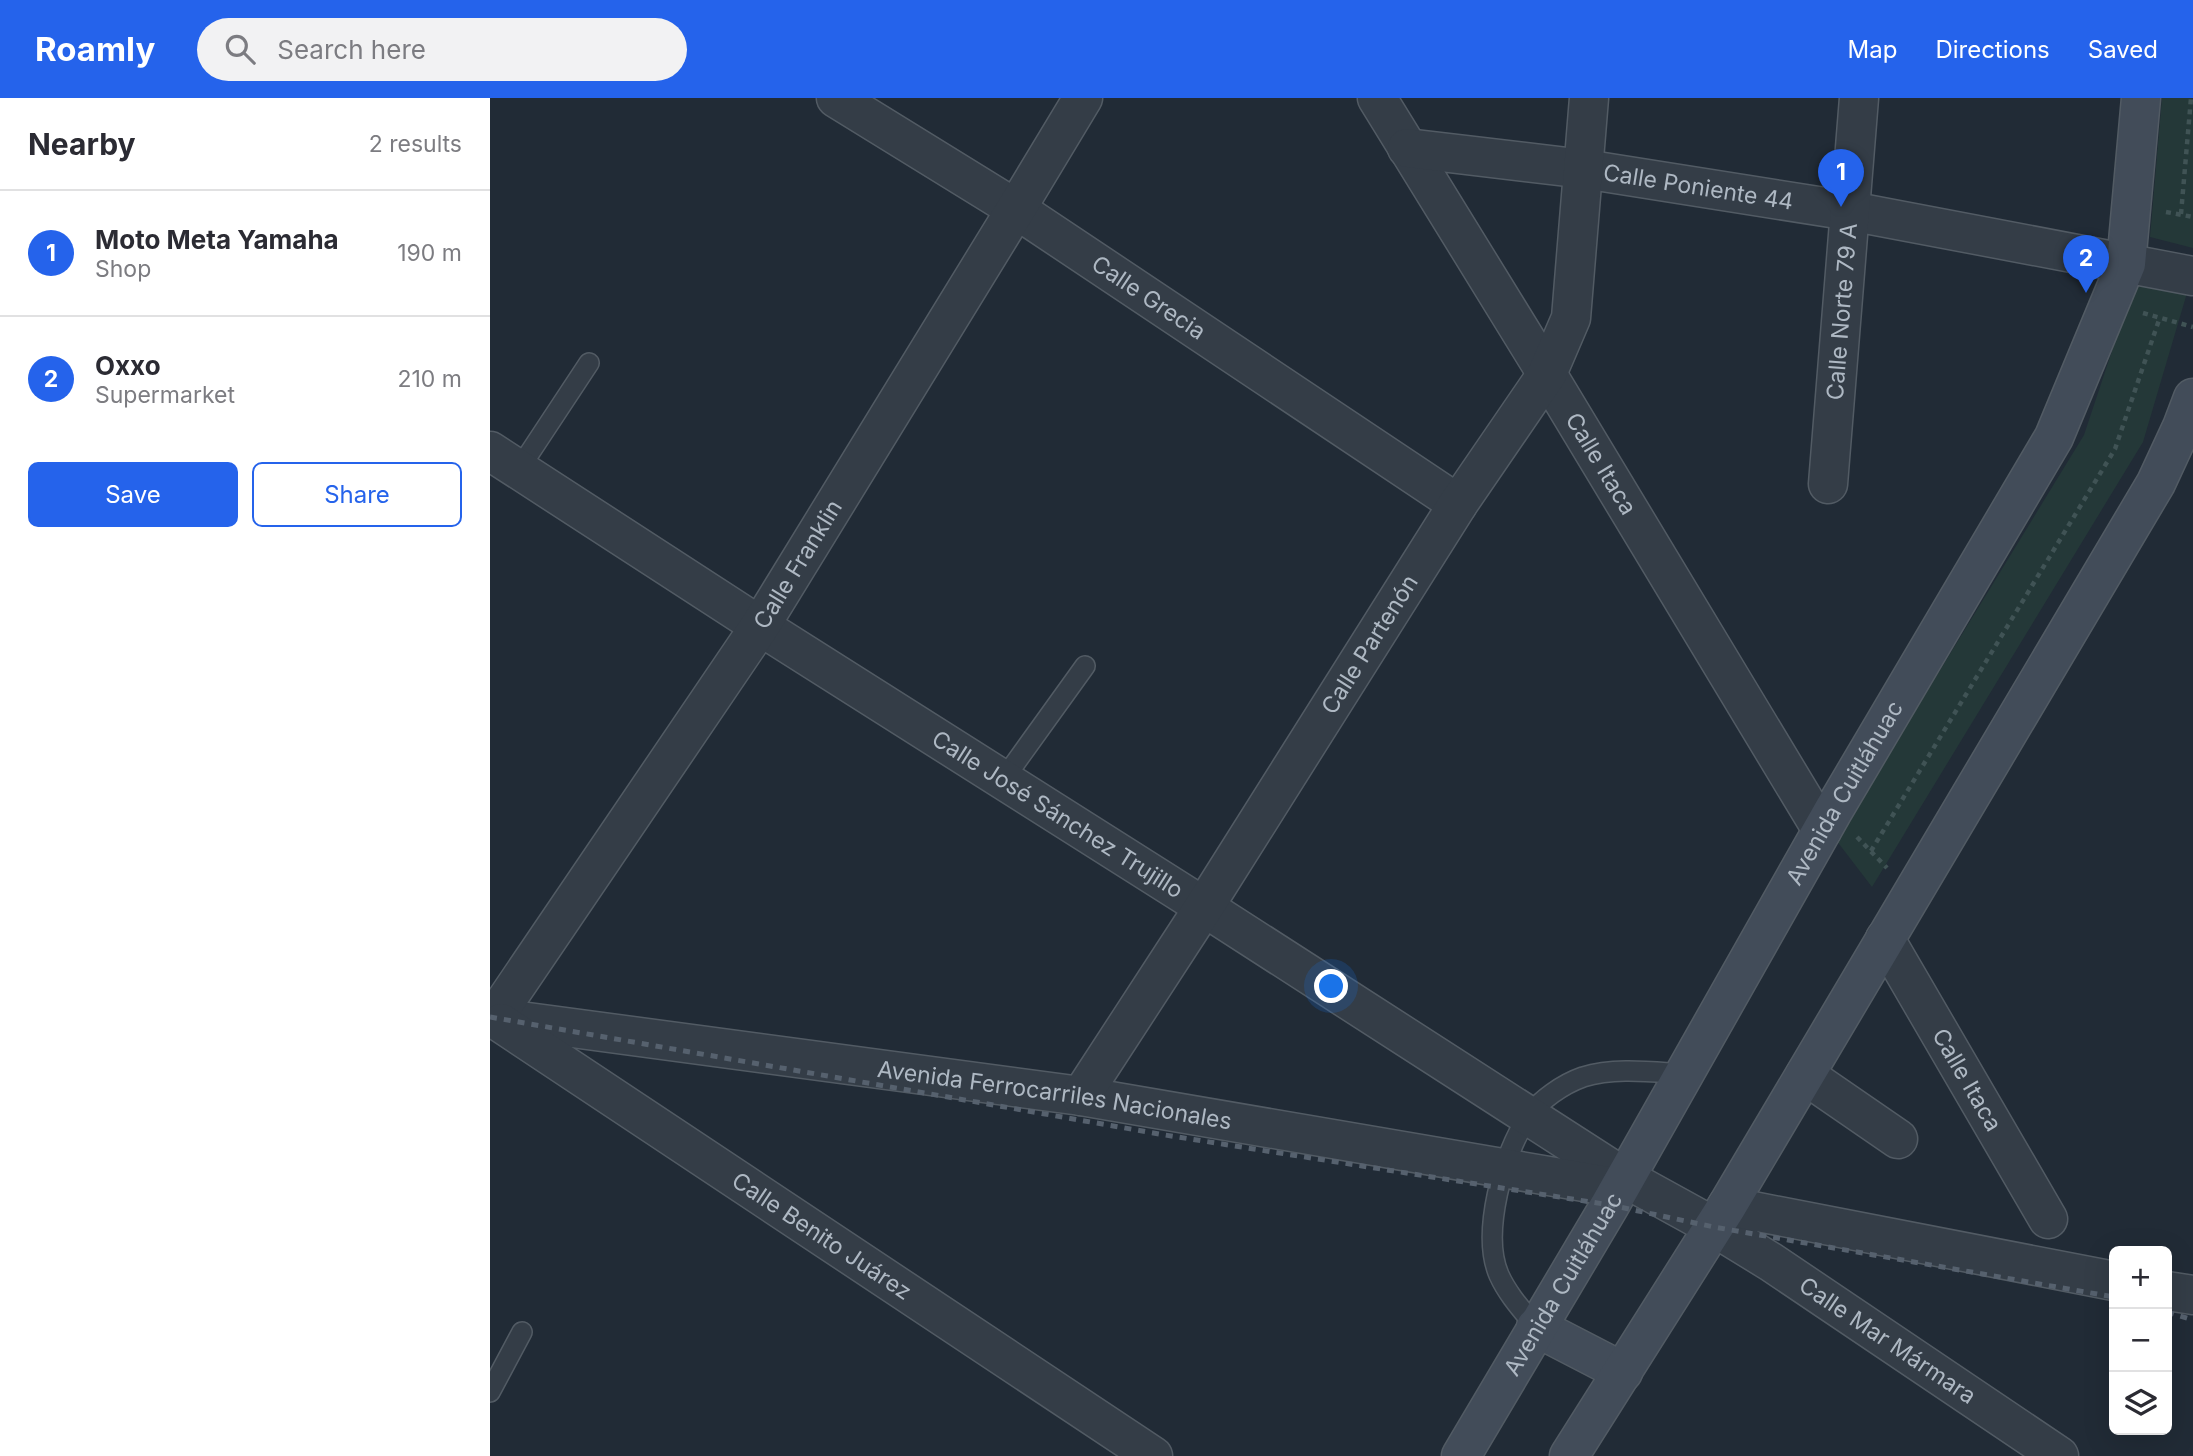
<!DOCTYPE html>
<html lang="en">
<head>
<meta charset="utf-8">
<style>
	:root { --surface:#fff; --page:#f2f2f3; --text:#2b2b33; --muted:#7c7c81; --line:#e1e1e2; --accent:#2563eb }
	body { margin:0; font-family:Inter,sans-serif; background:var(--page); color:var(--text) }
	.controls { position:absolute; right:21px; bottom:21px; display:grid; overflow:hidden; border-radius:10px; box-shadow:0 7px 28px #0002 }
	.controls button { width:63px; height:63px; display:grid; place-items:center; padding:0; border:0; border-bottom:2px solid var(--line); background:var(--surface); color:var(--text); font:35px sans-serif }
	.you { position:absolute; left:842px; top:889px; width:24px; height:24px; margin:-18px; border:5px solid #fff; border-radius:50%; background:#1a73e8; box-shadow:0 0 0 10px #1a73e833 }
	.badge { display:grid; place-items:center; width:46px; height:46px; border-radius:50%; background:var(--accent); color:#fff; font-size:23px; font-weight:700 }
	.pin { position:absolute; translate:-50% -58px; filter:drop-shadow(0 2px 4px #0008) }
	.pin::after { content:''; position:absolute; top:37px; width:24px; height:21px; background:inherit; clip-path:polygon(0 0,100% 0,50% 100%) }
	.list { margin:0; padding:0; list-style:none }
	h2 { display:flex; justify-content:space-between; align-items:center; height:91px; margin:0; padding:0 28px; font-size:30px }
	h2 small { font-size:23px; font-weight:400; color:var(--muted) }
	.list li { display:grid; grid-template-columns:46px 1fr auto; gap:21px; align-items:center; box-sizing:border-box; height:126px; padding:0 28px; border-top:2px solid var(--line) }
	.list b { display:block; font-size:26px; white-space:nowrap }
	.list p { margin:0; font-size:23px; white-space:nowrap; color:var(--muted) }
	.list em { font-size:23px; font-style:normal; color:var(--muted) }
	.actions { display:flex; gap:14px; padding:21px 28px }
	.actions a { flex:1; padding:16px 0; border:2px solid var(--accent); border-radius:10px; text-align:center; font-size:24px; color:var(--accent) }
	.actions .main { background:var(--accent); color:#fff }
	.icon { flex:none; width:38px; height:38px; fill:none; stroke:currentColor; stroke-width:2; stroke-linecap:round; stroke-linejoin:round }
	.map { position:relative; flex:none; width:1703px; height:1358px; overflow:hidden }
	header { display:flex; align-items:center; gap:42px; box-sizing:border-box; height:98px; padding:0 35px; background:var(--accent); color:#fff }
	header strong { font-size:33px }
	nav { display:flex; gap:38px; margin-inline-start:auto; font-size:24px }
	.search { width:490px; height:63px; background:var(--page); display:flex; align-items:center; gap:18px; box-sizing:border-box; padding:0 24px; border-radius:38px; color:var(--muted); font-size:26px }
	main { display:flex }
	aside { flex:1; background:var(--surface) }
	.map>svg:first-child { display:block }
	.green { fill:#243838 }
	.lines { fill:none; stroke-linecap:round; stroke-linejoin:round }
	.lane-casing { stroke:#525b64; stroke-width:22 }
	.street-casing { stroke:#525b64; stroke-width:41 }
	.secondary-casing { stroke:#525b64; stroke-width:41 }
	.path { stroke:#405355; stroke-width:4.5; stroke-dasharray:5 5; stroke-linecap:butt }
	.lane { stroke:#343d47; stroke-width:19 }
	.street { stroke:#343d47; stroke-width:38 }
	.secondary { stroke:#424c59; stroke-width:38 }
	.rail { stroke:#56616e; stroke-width:5; stroke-dasharray:7 7; stroke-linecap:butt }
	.labels { text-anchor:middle; stroke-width:6; stroke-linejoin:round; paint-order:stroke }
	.street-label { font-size:23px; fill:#aeb8c3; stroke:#1a222b }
</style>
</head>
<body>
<header>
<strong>Roamly</strong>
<div class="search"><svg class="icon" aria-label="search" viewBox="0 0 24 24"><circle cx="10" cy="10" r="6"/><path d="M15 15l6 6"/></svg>Search here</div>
<nav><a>Map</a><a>Directions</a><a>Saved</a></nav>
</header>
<main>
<aside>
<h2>Nearby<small>2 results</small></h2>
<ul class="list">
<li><span class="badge">1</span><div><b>Moto Meta Yamaha</b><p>Shop</p></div><em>190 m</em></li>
<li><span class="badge">2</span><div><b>Oxxo</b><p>Supermarket</p></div><em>210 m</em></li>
</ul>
<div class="actions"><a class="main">Save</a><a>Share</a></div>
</aside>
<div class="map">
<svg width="1703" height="1358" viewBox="0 0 1703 1358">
	<rect width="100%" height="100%" fill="#212b36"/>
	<g class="green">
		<polygon points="1672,0 1703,0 1703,150 1660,139"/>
		<polygon points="1644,187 1697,195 1653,344 1382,789 1346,742 1594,337"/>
	</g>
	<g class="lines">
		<defs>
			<g id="lane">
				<polyline points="29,371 99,265"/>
				<polyline points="513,682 595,568"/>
				<path d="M1046,1229C1033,1213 1018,1197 1009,1177C991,1136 1013,1055 1038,1019C1050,1002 1073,986 1093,979C1125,969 1162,974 1194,976"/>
				<polyline points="0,1294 32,1234"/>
			</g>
			<g id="street">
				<path id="s1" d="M346,0L526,111L968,406"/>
				<path id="s2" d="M887,0L1057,276L1332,732"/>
				<path id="s3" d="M917,50L1094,71L1360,113L1703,178"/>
				<path id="s4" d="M0,353L270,528L714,809L1135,1080L1224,1129L1281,1164L1569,1358"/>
				<path id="s5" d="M1338,386L1369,0"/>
				<path id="s6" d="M1395,841L1558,1121"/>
				<path id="s7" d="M0,919L591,998L1129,1090"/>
				<path id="s8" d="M4,920L270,528L526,111L593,0"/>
				<path id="s9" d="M11,925L663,1358"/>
				<polyline points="1315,977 1408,1041"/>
				<path id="s10" d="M591,998L714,809L968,406L1057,276L1081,220L1099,0"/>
				<polyline points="1237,1108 1624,1183"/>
				<polyline points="1677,1193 1703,1197"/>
			</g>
			<g id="secondary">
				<polyline points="1046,1229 1133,1274"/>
				<path id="s11" d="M971,1358L1120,1107L1343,713L1564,339L1636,166L1651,0"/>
				<polyline points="1079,1358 1237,1108 1666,385 1692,329 1703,300"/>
			</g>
		</defs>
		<use href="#lane" class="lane-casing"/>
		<use href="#street" class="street-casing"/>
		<use href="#secondary" class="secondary-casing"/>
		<g class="path">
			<polyline points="1676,114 1703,119"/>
			<polyline points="1691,116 1701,0"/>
			<polyline points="1653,215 1703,229"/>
			<polyline points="1367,739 1397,770"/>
			<polyline points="1381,753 1625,351 1670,219"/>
		</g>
		<use href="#lane" class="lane"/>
		<use href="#street" class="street"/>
		<use href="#secondary" class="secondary"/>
		<g class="rail">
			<polyline points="0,919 675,1037 1120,1107 1224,1129 1624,1199"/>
			<polyline points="1677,1214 1703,1222"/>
		</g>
	</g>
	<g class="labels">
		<g class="street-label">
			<text dy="8" stroke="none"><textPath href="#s3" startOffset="294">Calle Poniente 44</textPath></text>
			<text dy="8" stroke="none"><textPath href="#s1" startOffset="371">Calle Grecia</textPath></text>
			<text dy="8" stroke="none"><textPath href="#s5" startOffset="173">Calle Norte 79 A</textPath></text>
			<text dy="8" stroke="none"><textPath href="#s2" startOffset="429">Calle Itaca</textPath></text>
			<text dy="8" stroke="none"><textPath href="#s8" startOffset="546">Calle Franklin</textPath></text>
			<text dy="8" stroke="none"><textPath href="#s10" startOffset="536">Calle Partenón</textPath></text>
			<text dy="8" stroke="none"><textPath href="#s11" startOffset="766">Avenida Cuitláhuac</textPath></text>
			<text dy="8" stroke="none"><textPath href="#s4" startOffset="674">Calle José Sánchez Trujillo</textPath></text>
			<text dy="8" stroke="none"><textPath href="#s6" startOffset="163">Calle Itaca</textPath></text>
			<text dy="8" stroke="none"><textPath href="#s7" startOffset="570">Avenida Ferrocarriles Nacionales</textPath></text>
			<text dy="8" stroke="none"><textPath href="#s9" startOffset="385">Calle Benito Juárez</textPath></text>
			<text dy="8" stroke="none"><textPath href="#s11" startOffset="200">Avenida Cuitláhuac</textPath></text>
			<text dy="8" stroke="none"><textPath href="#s4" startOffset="1657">Calle Mar Mármara</textPath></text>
		</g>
	</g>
</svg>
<div class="controls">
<button>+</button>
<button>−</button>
<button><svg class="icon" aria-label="layers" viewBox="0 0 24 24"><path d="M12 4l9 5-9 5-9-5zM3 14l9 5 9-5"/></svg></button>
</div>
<div class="you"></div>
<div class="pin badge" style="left:1351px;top:109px">1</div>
<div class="pin badge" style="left:1596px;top:195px">2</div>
</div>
</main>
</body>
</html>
